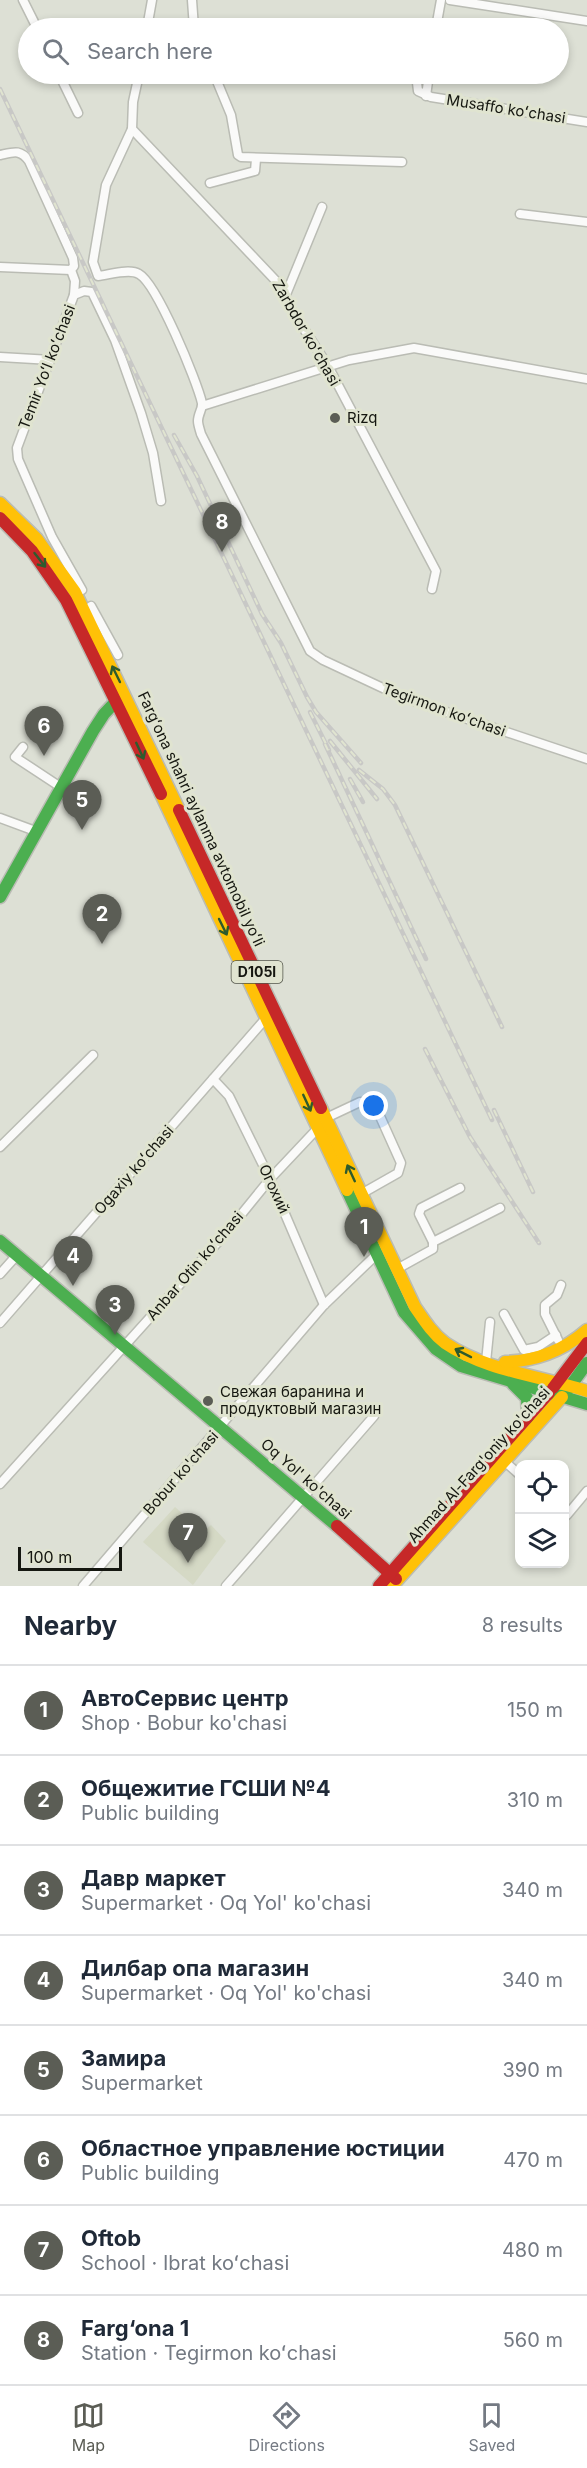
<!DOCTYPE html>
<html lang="en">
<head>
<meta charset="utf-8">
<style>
	:root { --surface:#fff; --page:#f6f6f7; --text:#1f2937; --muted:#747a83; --line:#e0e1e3; --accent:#5b5d55 }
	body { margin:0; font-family:Inter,sans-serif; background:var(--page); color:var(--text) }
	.controls { position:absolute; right:18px; bottom:18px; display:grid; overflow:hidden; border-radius:12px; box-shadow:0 3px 9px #0003 }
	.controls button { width:54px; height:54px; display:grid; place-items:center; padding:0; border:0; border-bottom:2px solid var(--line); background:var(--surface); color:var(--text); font:30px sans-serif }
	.scale { position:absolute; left:18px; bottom:15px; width:104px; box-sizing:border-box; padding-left:6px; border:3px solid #151710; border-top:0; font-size:16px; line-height:21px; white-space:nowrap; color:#151710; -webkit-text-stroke:4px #e0e4d0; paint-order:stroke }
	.you { position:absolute; left:374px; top:1106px; width:21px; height:21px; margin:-15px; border:4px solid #fff; border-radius:50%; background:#1a73e8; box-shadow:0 0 0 9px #1a73e833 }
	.badge { display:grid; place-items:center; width:39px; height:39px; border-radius:50%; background:var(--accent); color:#fff; font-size:20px; font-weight:700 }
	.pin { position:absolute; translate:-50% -50px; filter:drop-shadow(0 2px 3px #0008) }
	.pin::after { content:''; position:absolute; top:32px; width:21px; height:18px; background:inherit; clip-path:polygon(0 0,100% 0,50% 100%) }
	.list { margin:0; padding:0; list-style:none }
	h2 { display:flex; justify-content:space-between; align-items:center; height:78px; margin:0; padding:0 24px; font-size:26px }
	h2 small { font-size:20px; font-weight:400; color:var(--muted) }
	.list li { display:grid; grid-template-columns:39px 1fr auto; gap:18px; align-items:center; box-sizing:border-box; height:90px; padding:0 24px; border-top:2px solid var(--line) }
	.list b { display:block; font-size:22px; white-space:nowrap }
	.list p { margin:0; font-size:20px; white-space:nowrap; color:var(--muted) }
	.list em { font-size:20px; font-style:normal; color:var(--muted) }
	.icon { flex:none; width:33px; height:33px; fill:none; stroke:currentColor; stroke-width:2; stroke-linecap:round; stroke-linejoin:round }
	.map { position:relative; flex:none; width:587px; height:1586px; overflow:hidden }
	.search { position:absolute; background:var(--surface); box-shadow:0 3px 9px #0003; left:18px; right:18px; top:18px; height:66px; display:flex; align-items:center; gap:15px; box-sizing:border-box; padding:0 21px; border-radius:33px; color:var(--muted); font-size:22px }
	.sheet { height:798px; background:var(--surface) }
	nav { display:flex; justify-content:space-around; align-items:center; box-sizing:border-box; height:84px; border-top:2px solid var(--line); background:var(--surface); font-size:16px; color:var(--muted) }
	nav a { display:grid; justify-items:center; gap:3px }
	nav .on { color:var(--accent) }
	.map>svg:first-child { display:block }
	.built { fill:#d5d9c5 }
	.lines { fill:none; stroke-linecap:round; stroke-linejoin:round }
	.street-casing { stroke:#babcb4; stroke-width:11 }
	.fast-casing { stroke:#babcb4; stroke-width:15 }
	.slow-casing { stroke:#babcb4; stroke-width:15 }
	.jam-casing { stroke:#babcb4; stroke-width:15 }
	.street { stroke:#fafaf9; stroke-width:8 }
	.fast { stroke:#4caf50; stroke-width:12 }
	.slow { stroke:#ffc107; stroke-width:12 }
	.jam { stroke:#c62828; stroke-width:12 }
	.rail-casing { stroke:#c8c8c6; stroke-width:4.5 }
	.rail { stroke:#e0e4d0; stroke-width:2; stroke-dasharray:7; stroke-linecap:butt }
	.oneway { stroke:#2e5b2d }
	.poi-dot { fill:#5b5d55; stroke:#e0e4d0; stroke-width:2 }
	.labels { text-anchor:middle; stroke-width:6; stroke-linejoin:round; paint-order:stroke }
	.shield { fill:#e0e4d0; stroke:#52544a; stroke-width:1.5 }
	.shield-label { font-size:14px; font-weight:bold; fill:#151710 }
	.street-label { font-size:15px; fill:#151710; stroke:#e0e4d0 }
	.poi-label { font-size:15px; fill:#151710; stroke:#e0e4d0; text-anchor:start }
</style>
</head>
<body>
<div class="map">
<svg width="587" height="1586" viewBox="0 0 587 1586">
	<rect width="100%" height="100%" fill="#dde0d5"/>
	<polygon class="built" points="175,1507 203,1532 211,1525 226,1541 193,1585 143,1542"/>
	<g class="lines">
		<defs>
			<g id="street">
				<polyline points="23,0 37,28"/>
				<polyline points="192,0 194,28"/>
				<polyline points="450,0 587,21"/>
				<polyline points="147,28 152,0"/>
				<polyline points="436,28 441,0"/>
				<polyline points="59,74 78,113"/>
				<polyline points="139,74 133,102 132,129 278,283 291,309 328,366 436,571 432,589"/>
				<polyline points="214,74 231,115 238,155 241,157 402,162"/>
				<polyline points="416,74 418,91 431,97 587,122"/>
				<polyline points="426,96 429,74"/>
				<path d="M132,129L106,185L93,262L98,276C109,275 129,268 139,274C157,284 197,381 202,403C203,408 198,414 198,421C198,425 200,430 201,434L310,651L323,660L402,697L587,759"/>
				<path d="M0,155C14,152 20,149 29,161L73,258L74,266L71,270L75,281L74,295"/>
				<polyline points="210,183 255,171 256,159"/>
				<polyline points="520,214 587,222"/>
				<polyline points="0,267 71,270"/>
				<polyline points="285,297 322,207"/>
				<polyline points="0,357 51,360"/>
				<polyline points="202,406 349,360 414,348 587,379"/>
				<polyline points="82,590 52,537 18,459 17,448 74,295 84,291 92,292 115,340 141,413 153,453 161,501"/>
				<polyline points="91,606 118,655"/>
				<polyline points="23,747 15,757 62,788"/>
				<polyline points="0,818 38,832"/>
				<polyline points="213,1079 229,1096 270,1179 324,1305"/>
				<polyline points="326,1118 360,1102 374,1103 401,1163 398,1173 361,1194"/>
				<polyline points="0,1147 93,1055"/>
				<polyline points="433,1242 419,1214 421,1208 460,1188"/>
				<polyline points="397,1269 433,1249 433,1242 500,1208"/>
				<polyline points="0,1274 17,1255"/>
				<polyline points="504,1314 524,1350 538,1347 556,1335"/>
				<polyline points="0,1323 267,1017"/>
				<polyline points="558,1340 545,1314 545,1305 557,1295 561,1285"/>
				<polyline points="486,1362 490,1322"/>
				<polyline points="504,1461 520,1475"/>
				<polyline points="0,1484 227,1232 270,1179 318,1128"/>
				<polyline points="564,1513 567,1515 587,1491"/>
				<polyline points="83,1586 324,1305 376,1255"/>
				<polyline points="226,1586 374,1416"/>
			</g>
			<g id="fast">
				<polyline points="0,897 93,731 104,714 121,696"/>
				<polyline points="347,1190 404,1312 436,1349 461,1366 587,1404"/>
				<polyline points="0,1241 337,1526"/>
				<polyline points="513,1384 527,1398 528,1418"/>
				<polyline points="566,1392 587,1363"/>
			</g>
			<g id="slow">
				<polyline points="0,503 37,539 75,592 179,810"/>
				<polyline points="161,794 347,1190"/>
				<path d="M321,1108L415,1307C424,1320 432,1333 445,1343C486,1371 541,1376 587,1391"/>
				<path d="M505,1362C537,1361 563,1351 587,1330"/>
				<polyline points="392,1586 562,1397"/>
			</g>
			<g id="jam">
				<polyline points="0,518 32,551 66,600 161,794"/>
				<polyline points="179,810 321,1108"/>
				<polyline points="553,1388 587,1343"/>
				<polyline points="337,1526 396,1579"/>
				<polyline points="379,1586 549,1393"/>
			</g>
		</defs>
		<use href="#street" class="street-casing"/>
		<use href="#fast" class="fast-casing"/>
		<use href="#slow" class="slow-casing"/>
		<use href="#jam" class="jam-casing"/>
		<use href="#street" class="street"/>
		<use href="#fast" class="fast"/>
		<use href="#slow" class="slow"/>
		<use href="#jam" class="jam"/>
		<defs>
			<g id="rail">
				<polyline points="0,89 492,1120"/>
				<polyline points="174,435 197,476 262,614 281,643 307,697 316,712 361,763"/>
				<polyline points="310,712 329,750"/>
				<polyline points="330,741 377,799"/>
				<polyline points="325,744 426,959"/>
				<polyline points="359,770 383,789 395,805 502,1027"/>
				<polyline points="350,779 363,802"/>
				<polyline points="425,1049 470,1137 539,1243"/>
				<polyline points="494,1110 533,1192"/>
			</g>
		</defs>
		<use href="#rail" class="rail-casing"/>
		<use href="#rail" class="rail"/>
	</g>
	<defs><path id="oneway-shaft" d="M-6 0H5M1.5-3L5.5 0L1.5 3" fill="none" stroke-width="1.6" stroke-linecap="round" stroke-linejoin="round" transform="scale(1.5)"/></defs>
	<g class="oneway">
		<use href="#oneway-shaft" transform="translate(40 560) rotate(52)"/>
		<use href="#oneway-shaft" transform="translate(116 674) rotate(-116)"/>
		<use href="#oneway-shaft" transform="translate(140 751) rotate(65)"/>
		<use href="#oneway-shaft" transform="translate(223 927) rotate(64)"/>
		<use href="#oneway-shaft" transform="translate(307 1103) rotate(65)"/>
		<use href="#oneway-shaft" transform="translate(351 1173) rotate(-115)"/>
		<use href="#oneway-shaft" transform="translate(463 1353) rotate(-153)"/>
	</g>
	<g class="poi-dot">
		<circle cx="335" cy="418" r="6"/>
		<circle cx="208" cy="1401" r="6"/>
	</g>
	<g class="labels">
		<rect class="shield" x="231.5" y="961" width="51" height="22" rx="4.5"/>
		<g class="shield-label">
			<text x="257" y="977">D105l</text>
		</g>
		<g class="street-label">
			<text transform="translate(506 109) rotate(9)" y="5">Musaffo koʻchasi</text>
			<text transform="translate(306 333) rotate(60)" y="5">Zarbdor koʻchasi</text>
			<text transform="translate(47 367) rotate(-69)" y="5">Temir Yoʻl koʻchasi</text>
			<text transform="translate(444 710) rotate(20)" y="5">Tegirmon koʻchasi</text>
			<text transform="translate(201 819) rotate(65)" y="5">Fargʻona shahri aylanma avtomobil yoʻli</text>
			<text transform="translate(134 1170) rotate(-49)" y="5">Ogaxiy koʻchasi</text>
			<text transform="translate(274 1189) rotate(65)" y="5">Огохий</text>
			<text transform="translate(195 1266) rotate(-49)" y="5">Anbar Otin koʻchasi</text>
			<text transform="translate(479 1465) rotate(-48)" y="5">Ahmad Al-Farg'oniy ko'chasi</text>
			<text transform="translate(181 1473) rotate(-49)" y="5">Bobur ko'chasi</text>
			<text transform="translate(306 1479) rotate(41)" y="5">Oq Yol' ko'chasi</text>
		</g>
		<g class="poi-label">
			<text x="347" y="423">Rizq</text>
			<text x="220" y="1397">Свежая баранина и<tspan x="220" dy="17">продуктовый магазин</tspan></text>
		</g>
	</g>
</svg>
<div class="controls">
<button><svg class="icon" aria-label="locate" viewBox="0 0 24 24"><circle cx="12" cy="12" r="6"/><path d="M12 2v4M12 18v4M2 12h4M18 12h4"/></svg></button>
<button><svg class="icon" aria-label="layers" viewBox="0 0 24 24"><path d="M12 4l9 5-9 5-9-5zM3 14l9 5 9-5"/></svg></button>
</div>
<div class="scale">100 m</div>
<div class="you"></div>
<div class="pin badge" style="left:364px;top:1257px">1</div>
<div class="pin badge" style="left:102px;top:944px">2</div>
<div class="pin badge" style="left:115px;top:1335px">3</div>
<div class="pin badge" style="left:73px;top:1286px">4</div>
<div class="pin badge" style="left:82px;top:830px">5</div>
<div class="pin badge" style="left:44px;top:756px">6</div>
<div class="pin badge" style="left:188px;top:1563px">7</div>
<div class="pin badge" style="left:222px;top:552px">8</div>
<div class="search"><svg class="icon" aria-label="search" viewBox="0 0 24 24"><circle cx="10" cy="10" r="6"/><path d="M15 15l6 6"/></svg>Search here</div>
</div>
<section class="sheet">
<h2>Nearby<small>8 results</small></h2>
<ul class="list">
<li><span class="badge">1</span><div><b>АвтоСервис центр</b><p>Shop · Bobur ko'chasi</p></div><em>150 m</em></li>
<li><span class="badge">2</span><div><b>Общежитие ГСШИ №4</b><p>Public building</p></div><em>310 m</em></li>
<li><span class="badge">3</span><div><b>Давр маркет</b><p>Supermarket · Oq Yol' ko'chasi</p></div><em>340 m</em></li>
<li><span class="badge">4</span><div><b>Дилбар опа магазин</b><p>Supermarket · Oq Yol' ko'chasi</p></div><em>340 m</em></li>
<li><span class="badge">5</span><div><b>Замира</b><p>Supermarket</p></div><em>390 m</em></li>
<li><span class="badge">6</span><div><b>Областное управление юстиции</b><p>Public building</p></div><em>470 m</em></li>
<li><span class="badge">7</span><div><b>Oftob</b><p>School · Ibrat koʻchasi</p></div><em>480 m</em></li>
<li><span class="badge">8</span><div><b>Farg‘ona 1</b><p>Station · Tegirmon koʻchasi</p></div><em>560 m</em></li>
</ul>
</section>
<nav>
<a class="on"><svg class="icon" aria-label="map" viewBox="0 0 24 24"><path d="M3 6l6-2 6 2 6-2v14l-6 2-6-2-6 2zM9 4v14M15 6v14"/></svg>Map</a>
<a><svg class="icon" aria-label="directions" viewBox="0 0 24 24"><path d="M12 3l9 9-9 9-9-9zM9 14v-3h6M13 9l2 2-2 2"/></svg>Directions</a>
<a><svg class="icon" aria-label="saved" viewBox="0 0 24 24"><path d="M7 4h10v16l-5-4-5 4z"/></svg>Saved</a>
</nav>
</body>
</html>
